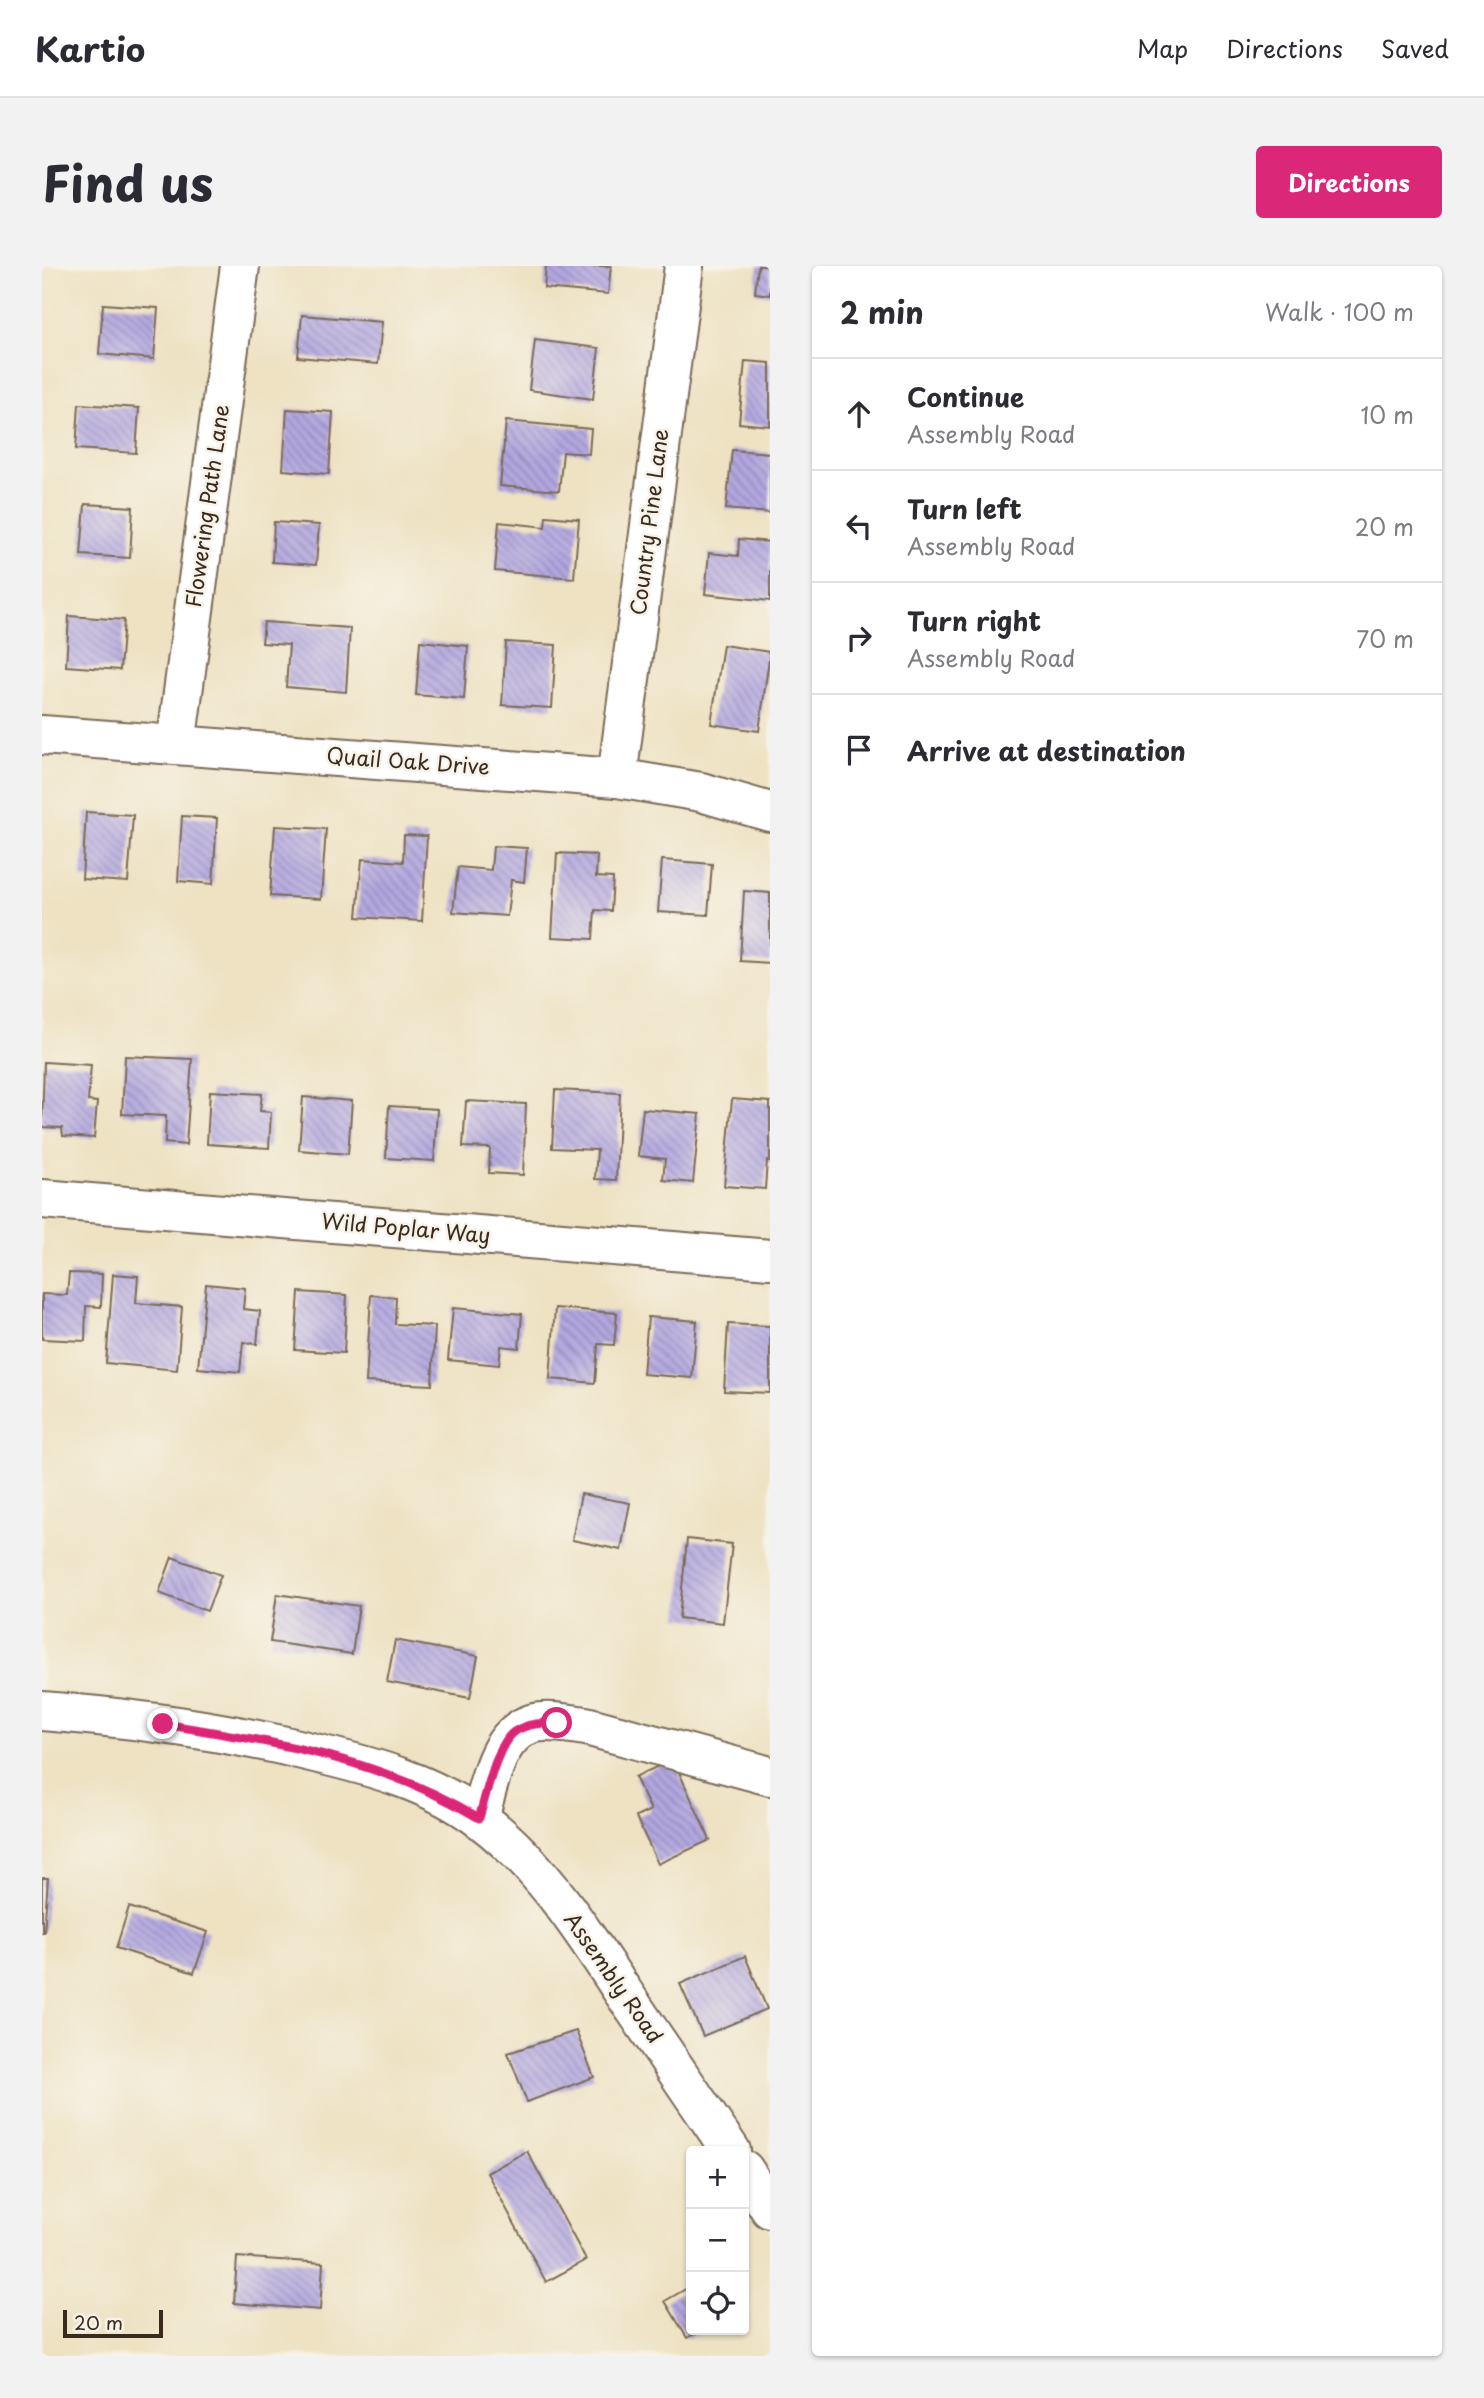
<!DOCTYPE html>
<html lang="en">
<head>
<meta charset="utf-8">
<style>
	:root { --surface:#fff; --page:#f2f2f3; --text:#2b2b33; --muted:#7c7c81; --line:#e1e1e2; --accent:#db2777 }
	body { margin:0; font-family:"Playpen Sans",sans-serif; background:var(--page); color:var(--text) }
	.controls { position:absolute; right:21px; bottom:21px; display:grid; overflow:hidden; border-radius:7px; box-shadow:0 2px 5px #0004 }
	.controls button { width:63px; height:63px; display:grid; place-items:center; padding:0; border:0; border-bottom:2px solid var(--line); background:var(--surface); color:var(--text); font:35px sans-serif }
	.scale { position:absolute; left:21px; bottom:18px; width:100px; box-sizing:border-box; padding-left:7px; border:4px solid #3b2a1e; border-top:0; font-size:19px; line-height:24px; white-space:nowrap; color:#3b2a1e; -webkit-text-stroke:5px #f7f3e8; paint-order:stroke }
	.stop { position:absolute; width:21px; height:21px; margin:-16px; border:5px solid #db2777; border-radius:50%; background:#fff }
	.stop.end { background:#db2777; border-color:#fff; box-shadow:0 2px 7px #0008 }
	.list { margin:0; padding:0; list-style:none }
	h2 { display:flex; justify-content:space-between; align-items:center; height:91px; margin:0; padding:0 28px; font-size:30px }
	h2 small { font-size:23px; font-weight:400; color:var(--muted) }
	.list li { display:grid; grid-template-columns:46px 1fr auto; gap:21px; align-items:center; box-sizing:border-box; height:112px; padding:0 28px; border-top:2px solid var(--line) }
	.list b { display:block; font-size:26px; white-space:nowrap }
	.list p { margin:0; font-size:23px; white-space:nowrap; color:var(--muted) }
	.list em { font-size:23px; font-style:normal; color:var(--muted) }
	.icon { flex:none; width:38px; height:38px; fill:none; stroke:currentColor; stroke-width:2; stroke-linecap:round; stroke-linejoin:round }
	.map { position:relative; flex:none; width:728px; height:2090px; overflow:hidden; border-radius:7px }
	header { display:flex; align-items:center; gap:42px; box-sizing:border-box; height:98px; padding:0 35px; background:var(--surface); border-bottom:2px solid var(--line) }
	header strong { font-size:33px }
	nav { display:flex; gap:38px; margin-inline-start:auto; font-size:24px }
	.intro { display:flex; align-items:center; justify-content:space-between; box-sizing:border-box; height:168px; padding:0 42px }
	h1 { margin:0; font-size:49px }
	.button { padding:18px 32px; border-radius:7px; background:var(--accent); color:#fff; font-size:24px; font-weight:700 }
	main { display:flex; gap:42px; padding:0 42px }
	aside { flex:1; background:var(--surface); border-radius:7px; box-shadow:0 2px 5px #0004 }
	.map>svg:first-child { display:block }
	.building { fill:url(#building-back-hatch) }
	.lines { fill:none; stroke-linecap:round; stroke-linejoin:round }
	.minor-casing { stroke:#7a6a58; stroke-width:42 }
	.minor { stroke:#fff; stroke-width:38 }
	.route { stroke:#db2777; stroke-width:9 }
	.labels { text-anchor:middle; stroke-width:5; stroke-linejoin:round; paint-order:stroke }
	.street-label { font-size:21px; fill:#3b2a1e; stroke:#f7f3e8 }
</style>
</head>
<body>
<header>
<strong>Kartio</strong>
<nav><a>Map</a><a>Directions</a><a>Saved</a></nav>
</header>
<div class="intro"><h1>Find us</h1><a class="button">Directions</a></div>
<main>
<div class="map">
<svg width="728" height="2090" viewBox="0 0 728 2090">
	<defs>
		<pattern id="building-back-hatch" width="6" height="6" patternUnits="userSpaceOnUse" patternTransform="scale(1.75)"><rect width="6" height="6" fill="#b2a7e0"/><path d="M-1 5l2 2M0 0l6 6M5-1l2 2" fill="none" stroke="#9288b5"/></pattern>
	</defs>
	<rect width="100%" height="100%" fill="#f7f3e8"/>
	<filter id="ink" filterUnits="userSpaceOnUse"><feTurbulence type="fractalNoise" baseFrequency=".0143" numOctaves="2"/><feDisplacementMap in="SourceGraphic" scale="14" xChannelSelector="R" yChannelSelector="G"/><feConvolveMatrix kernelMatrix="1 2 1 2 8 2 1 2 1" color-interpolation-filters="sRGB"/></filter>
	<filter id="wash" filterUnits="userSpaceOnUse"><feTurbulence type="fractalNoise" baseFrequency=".00686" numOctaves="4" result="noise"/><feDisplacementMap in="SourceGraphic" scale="28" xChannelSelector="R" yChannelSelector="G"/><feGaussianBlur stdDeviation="1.57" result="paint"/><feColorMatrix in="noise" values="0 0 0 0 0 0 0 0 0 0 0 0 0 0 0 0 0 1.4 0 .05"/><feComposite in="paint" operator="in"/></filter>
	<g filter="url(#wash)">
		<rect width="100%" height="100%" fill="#eee2c3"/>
		<g id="blocks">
			<g class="building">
				<polygon points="504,0 569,0 566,28 502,22"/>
				<polygon points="716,0 728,0 728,29 713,27"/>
				<polygon points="61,38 116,42 112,93 57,88"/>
				<polygon points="260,49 340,56 336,98 256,91"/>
				<polygon points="493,74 557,82 551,133 487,124"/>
				<polygon points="703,95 728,97 728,160 697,157"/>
				<polygon points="37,138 97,142 94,187 34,183"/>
				<polygon points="245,143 291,146 287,208 241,204"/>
				<polygon points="464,155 549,163 547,188 521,186 517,225 458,220"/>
				<polygon points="690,184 728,187 728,247 684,243"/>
				<polygon points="43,238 91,241 88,292 39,289"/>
				<polygon points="504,250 537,253 532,312 453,305 457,256 503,261"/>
				<polygon points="232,256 277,259 274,299 230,296"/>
				<polygon points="697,273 728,276 728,335 663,328 667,287 696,290"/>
				<polygon points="27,350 82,354 78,404 24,400"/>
				<polygon points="222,356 308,362 304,426 244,421 247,379 220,377"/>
				<polygon points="378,375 426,380 422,433 374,429"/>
				<polygon points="464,376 514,379 510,442 460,439"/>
				<polygon points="681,379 728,386 717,465 669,458"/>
				<polygon points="44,546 91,549 86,616 40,613"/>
				<polygon points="140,550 175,552 171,618 136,615"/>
				<polygon points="233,560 284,563 279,633 228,630"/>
				<polygon points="362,569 385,570 380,655 315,651 320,593 361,596"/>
				<polygon points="451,580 485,582 482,616 469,614 465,650 411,646 416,601 449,604"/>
				<polygon points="515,587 555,589 554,611 571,612 569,645 553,644 551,673 510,671"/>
				<polygon points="620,594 670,598 666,649 616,646"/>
				<polygon points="702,625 728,627 728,697 698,695"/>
				<polygon points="83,790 150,793 144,879 123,877 124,850 80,848"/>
				<polygon points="2,796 49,799 46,835 55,836 52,872 21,870 20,862 0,861"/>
				<polygon points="513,824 578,827 574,914 553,913 555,884 510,882"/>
				<polygon points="168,825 220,828 218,845 229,846 227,882 165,878"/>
				<polygon points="261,831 310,835 306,888 257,884"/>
				<polygon points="690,833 728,836 728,896 725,895 723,923 682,920"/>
				<polygon points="424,835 484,838 481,909 447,907 448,882 421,881"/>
				<polygon points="347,840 395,843 392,895 344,892"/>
				<polygon points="601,843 658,848 651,917 621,914 623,893 596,890"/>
				<polygon points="27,1007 60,1008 59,1041 44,1040 43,1075 0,1073 0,1028 25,1029"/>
				<polygon points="71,1008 96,1010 94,1037 140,1041 135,1104 64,1097"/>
				<polygon points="164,1018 203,1022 201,1043 218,1045 215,1078 201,1076 198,1106 156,1102"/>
				<polygon points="257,1026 305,1029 302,1087 253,1084"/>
				<polygon points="329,1029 354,1031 353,1058 393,1060 390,1119 324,1116"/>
				<polygon points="411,1042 480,1048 477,1082 459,1080 457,1099 406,1094"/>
				<polygon points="513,1042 575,1047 572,1079 556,1078 553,1117 508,1113"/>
				<polygon points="606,1051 655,1055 650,1112 601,1108"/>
				<polygon points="686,1058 728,1060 728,1127 682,1125"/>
				<polygon points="539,1228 588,1237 579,1284 530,1274"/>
				<polygon points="645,1273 690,1278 681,1357 637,1352"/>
				<polygon points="130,1291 179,1309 165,1345 117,1327"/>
				<polygon points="235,1328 317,1340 310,1388 228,1376"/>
				<polygon points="353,1374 436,1390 428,1432 345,1416"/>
				<polygon points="631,1493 668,1574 616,1598 594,1551 609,1544 593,1511"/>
				<polygon points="0,1612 6,1612 2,1666 0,1666"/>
				<polygon points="87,1641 166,1666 152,1707 74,1682"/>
				<polygon points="703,1690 725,1743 661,1770 638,1718"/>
				<polygon points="534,1765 552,1811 485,1836 466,1787"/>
				<polygon points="485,1885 544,1994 504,2016 445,1907"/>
				<polygon points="195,1991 281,1997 278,2044 192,2037"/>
				<polygon points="649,2020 649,2064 659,2064 645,2072 623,2035"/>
			</g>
		</g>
	</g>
	<g filter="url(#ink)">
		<use href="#blocks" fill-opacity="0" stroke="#7a6a58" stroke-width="2"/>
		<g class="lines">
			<defs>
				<g id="minor">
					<polyline points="0,469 575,512 659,526 728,546"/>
					<polyline points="134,479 198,0"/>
					<polyline points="575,512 642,0"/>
					<polyline points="0,933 728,993"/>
					<path d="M0,1445C93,1452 186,1465 277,1488C332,1501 392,1518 438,1553C497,1597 539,1662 579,1723C616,1777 652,1831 689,1885"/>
					<path d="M437,1552C447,1520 453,1470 489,1458C505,1453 527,1458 544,1460L728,1510"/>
					<polyline points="702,1904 728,1943"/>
				</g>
			</defs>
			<use href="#minor" class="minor-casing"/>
			<use href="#minor" class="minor"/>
		</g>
	</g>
	<g class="lines" filter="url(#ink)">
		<path class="route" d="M121,1458C233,1476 338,1492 437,1552C444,1530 454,1479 472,1466C485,1457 500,1457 515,1457"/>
	</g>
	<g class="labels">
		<g class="street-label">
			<text transform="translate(166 240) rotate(-82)" y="7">Flowering Path Lane</text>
			<text transform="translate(608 256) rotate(-83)" y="7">Country Pine Lane</text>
			<text transform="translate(366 496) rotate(4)" y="7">Quail Oak Drive</text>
			<text transform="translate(364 963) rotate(5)" y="7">Wild Poplar Way</text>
			<text transform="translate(571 1712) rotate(55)" y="7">Assembly Road</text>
		</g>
	</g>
</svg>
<div class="controls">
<button>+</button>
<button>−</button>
<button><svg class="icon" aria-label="locate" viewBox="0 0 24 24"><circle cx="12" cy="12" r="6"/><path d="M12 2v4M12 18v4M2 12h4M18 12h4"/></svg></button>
</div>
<div class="scale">20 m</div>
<div class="stop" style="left:515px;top:1457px"></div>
<div class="stop end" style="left:121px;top:1458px"></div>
</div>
<aside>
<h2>2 min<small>Walk · 100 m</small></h2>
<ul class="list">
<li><svg class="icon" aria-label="ahead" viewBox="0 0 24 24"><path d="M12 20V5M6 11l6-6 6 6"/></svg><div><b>Continue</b><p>Assembly Road</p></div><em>10 m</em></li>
<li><svg class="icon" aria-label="left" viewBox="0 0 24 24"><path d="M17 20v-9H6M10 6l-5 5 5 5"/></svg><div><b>Turn left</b><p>Assembly Road</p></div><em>20 m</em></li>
<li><svg class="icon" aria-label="right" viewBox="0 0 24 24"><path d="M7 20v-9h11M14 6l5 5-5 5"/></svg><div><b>Turn right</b><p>Assembly Road</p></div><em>70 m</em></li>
<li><svg class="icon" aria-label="arrive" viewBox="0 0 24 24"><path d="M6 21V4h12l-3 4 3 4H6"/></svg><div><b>Arrive at destination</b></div></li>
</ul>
</aside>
</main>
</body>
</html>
